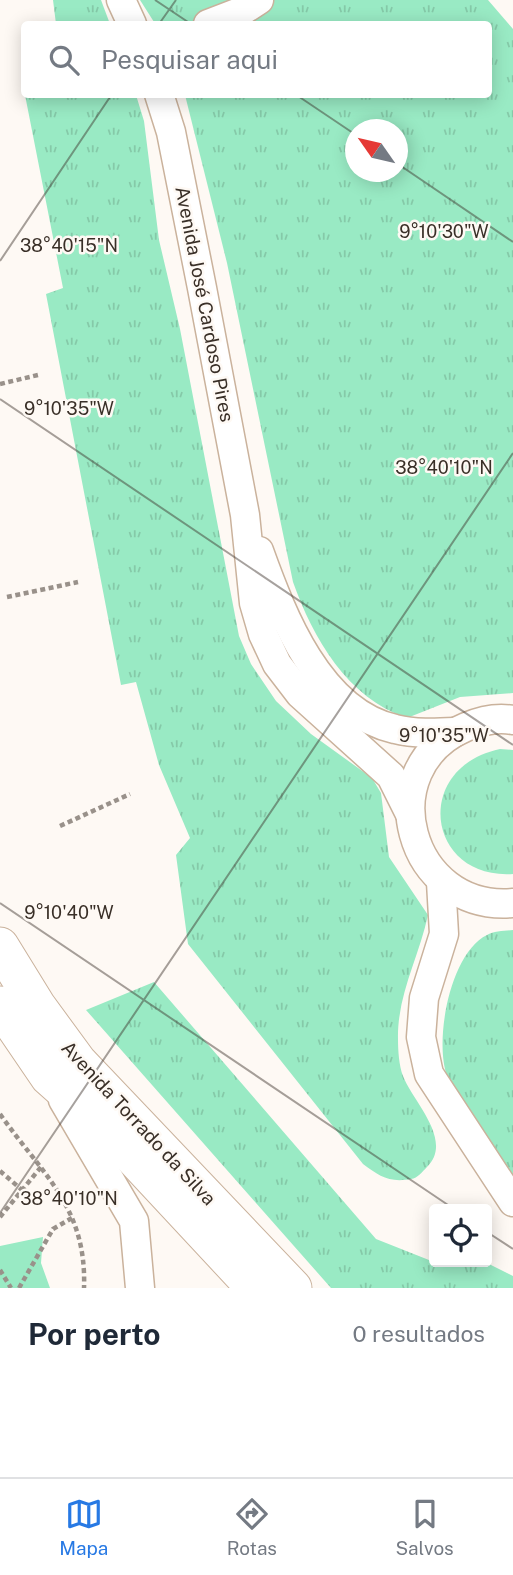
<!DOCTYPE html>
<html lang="pt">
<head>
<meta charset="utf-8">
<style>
	:root { --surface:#fff; --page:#f6f6f7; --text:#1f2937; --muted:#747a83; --line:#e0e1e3; --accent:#2779e4 }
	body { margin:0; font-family:"Public Sans",sans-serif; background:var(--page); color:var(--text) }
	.controls { position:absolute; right:21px; bottom:21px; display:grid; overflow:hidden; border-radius:7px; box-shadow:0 4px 18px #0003 }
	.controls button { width:63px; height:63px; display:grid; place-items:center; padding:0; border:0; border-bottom:2px solid var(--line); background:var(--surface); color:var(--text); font:35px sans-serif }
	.compass { position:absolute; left:345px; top:119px; width:63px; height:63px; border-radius:50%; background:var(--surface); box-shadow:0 4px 18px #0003; rotate:304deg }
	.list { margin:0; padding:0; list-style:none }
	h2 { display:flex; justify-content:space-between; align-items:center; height:91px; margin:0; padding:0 28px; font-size:30px }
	h2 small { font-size:23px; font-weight:400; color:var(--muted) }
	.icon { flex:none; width:38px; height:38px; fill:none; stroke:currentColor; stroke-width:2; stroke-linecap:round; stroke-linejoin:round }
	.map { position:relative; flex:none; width:513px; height:1288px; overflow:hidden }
	.search { position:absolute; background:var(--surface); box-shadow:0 4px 18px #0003; left:21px; right:21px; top:21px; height:77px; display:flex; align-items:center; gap:18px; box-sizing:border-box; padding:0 24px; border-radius:7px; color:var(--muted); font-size:26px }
	.sheet { height:189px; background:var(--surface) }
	nav { display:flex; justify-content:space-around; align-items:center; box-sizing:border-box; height:98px; border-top:2px solid var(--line); background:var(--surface); font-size:19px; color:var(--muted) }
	nav a { display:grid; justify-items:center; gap:4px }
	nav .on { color:var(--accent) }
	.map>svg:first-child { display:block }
	.grass { fill:url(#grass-tufts); fill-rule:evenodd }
	.park { fill:#99eac4 }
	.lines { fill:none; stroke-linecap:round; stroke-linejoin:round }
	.minor-casing { stroke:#cab29c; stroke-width:31 }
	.major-casing { stroke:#cab29c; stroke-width:39 }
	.path { stroke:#99918a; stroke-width:4.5; stroke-dasharray:5 3.5; stroke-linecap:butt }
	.minor { stroke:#fff; stroke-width:28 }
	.major { stroke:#fff; stroke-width:37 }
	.ticks { fill:none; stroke:#392f27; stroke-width:2; stroke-opacity:0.45 }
	.labels { text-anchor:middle; stroke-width:5; stroke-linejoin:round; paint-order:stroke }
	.street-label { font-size:19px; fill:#392f27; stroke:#fef9f4 }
	.ticks-label { font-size:18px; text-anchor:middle; fill:#392f27; stroke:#fef9f4; stroke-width:5; stroke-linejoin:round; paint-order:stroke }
</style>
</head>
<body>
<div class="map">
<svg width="513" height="1288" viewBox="0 0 513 1288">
	<defs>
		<pattern id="grass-tufts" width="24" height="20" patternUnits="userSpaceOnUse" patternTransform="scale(1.75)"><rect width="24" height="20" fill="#99eac4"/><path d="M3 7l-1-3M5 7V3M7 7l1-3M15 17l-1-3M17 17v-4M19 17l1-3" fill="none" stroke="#85c9a8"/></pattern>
	</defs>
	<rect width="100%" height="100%" fill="#fef9f4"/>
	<g class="grass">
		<polygon points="53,0 101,0 110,24 56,24"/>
		<polygon points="140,0 249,0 189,24 154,22"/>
		<path d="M274,0H488L513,29V693L460,697L407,718C347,698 313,638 293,582L227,263L185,95L489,94V24H229ZM356,130H398V172H356Z"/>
		<path d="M25,95H136L144,121L159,240L180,329L239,636L251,664L276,701L311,734L372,778L381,793L389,857L428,915C419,957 397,995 398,1039C398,1050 399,1066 403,1076C413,1102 454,1140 427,1167C422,1172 418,1178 411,1179C389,1183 379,1176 363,1164L188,944L176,855L190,838L159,765L136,682L121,685L46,294L63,288Z"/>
		<path d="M500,749L513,750V874C427,880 411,768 500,749Z"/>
		<path d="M513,930V1180C495,1153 458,1106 447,1076C434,1040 450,953 487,935C494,931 505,931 513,930Z"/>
		<polygon points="154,982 376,1239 434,1262 487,1263 513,1276 513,1288 331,1288 86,1010"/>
	</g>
	<polygon class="park" points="43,1237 41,1263 50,1288 0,1288 0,1246"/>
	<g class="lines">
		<defs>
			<g id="minor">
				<polyline points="121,0 132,24"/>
				<polyline points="208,24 242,11 259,0"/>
				<polyline points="159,94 171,132 202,288 245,515 254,603 263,634 277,664 300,694 391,776 410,814"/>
				<path d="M259,551C282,615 319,712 395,729C415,734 435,733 455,732"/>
				<path d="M513,720C497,717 480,721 466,727C369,768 408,912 513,903"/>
				<polyline points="441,882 444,934 424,998 421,1037 429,1074 513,1202"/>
				<polyline points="63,1100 134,1221 140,1288"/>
			</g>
			<g id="major">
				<polyline points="0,946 37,1006 78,1062 293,1288"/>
				<polyline points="0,1005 49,1077 105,1127 255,1288"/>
			</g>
		</defs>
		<use href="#minor" class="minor-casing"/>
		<use href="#major" class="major-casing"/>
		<g class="path">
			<polyline points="0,384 38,375"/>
			<polyline points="7,597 78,582"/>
			<polyline points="60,826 130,794"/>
			<path d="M0,1114C42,1174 87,1207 84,1288"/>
			<polyline points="0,1171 22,1190"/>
			<polyline points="0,1217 41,1167"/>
			<polyline points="0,1270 11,1288"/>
			<polyline points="19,1288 53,1229 72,1218"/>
		</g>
		<use href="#minor" class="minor"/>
		<use href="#major" class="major"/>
	</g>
	<path class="ticks" d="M155,0L191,24M159,24L176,0M295,94L356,135M398,164L513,242M0,261L112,94M0,399L513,745M0,903L454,1209M0,1213L513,453M487,1232L513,1249"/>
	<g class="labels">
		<g class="street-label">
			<text transform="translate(205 304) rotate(79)" y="7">Avenida José Cardoso Pires</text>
			<text transform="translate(139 1123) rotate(47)" y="7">Avenida Torrado da Silva</text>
		</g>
	</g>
	<g class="ticks-label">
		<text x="444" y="238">9°10'30"W</text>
		<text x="69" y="252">38°40'15"N</text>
		<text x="69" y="415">9°10'35"W</text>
		<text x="444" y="474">38°40'10"N</text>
		<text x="444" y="742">9°10'35"W</text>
		<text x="69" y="919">9°10'40"W</text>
		<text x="69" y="1205">38°40'10"N</text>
	</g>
</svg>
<div class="controls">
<button><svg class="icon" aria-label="locate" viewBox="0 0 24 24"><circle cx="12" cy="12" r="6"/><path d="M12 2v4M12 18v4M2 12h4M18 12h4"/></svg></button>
</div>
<svg class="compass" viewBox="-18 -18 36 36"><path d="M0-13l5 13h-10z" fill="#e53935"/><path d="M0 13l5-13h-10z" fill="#747a83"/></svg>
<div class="search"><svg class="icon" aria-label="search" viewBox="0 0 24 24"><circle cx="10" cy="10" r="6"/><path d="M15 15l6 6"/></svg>Pesquisar aqui</div>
</div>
<section class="sheet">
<h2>Por perto<small>0 resultados</small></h2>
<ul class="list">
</ul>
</section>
<nav>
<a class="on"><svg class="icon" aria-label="map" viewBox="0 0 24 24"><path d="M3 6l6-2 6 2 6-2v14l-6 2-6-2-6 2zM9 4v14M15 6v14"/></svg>Mapa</a>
<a><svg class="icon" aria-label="directions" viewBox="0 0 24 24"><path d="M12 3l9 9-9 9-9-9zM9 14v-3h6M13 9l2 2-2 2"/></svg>Rotas</a>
<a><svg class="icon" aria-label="saved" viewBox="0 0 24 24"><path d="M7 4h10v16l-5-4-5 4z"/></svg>Salvos</a>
</nav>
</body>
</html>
